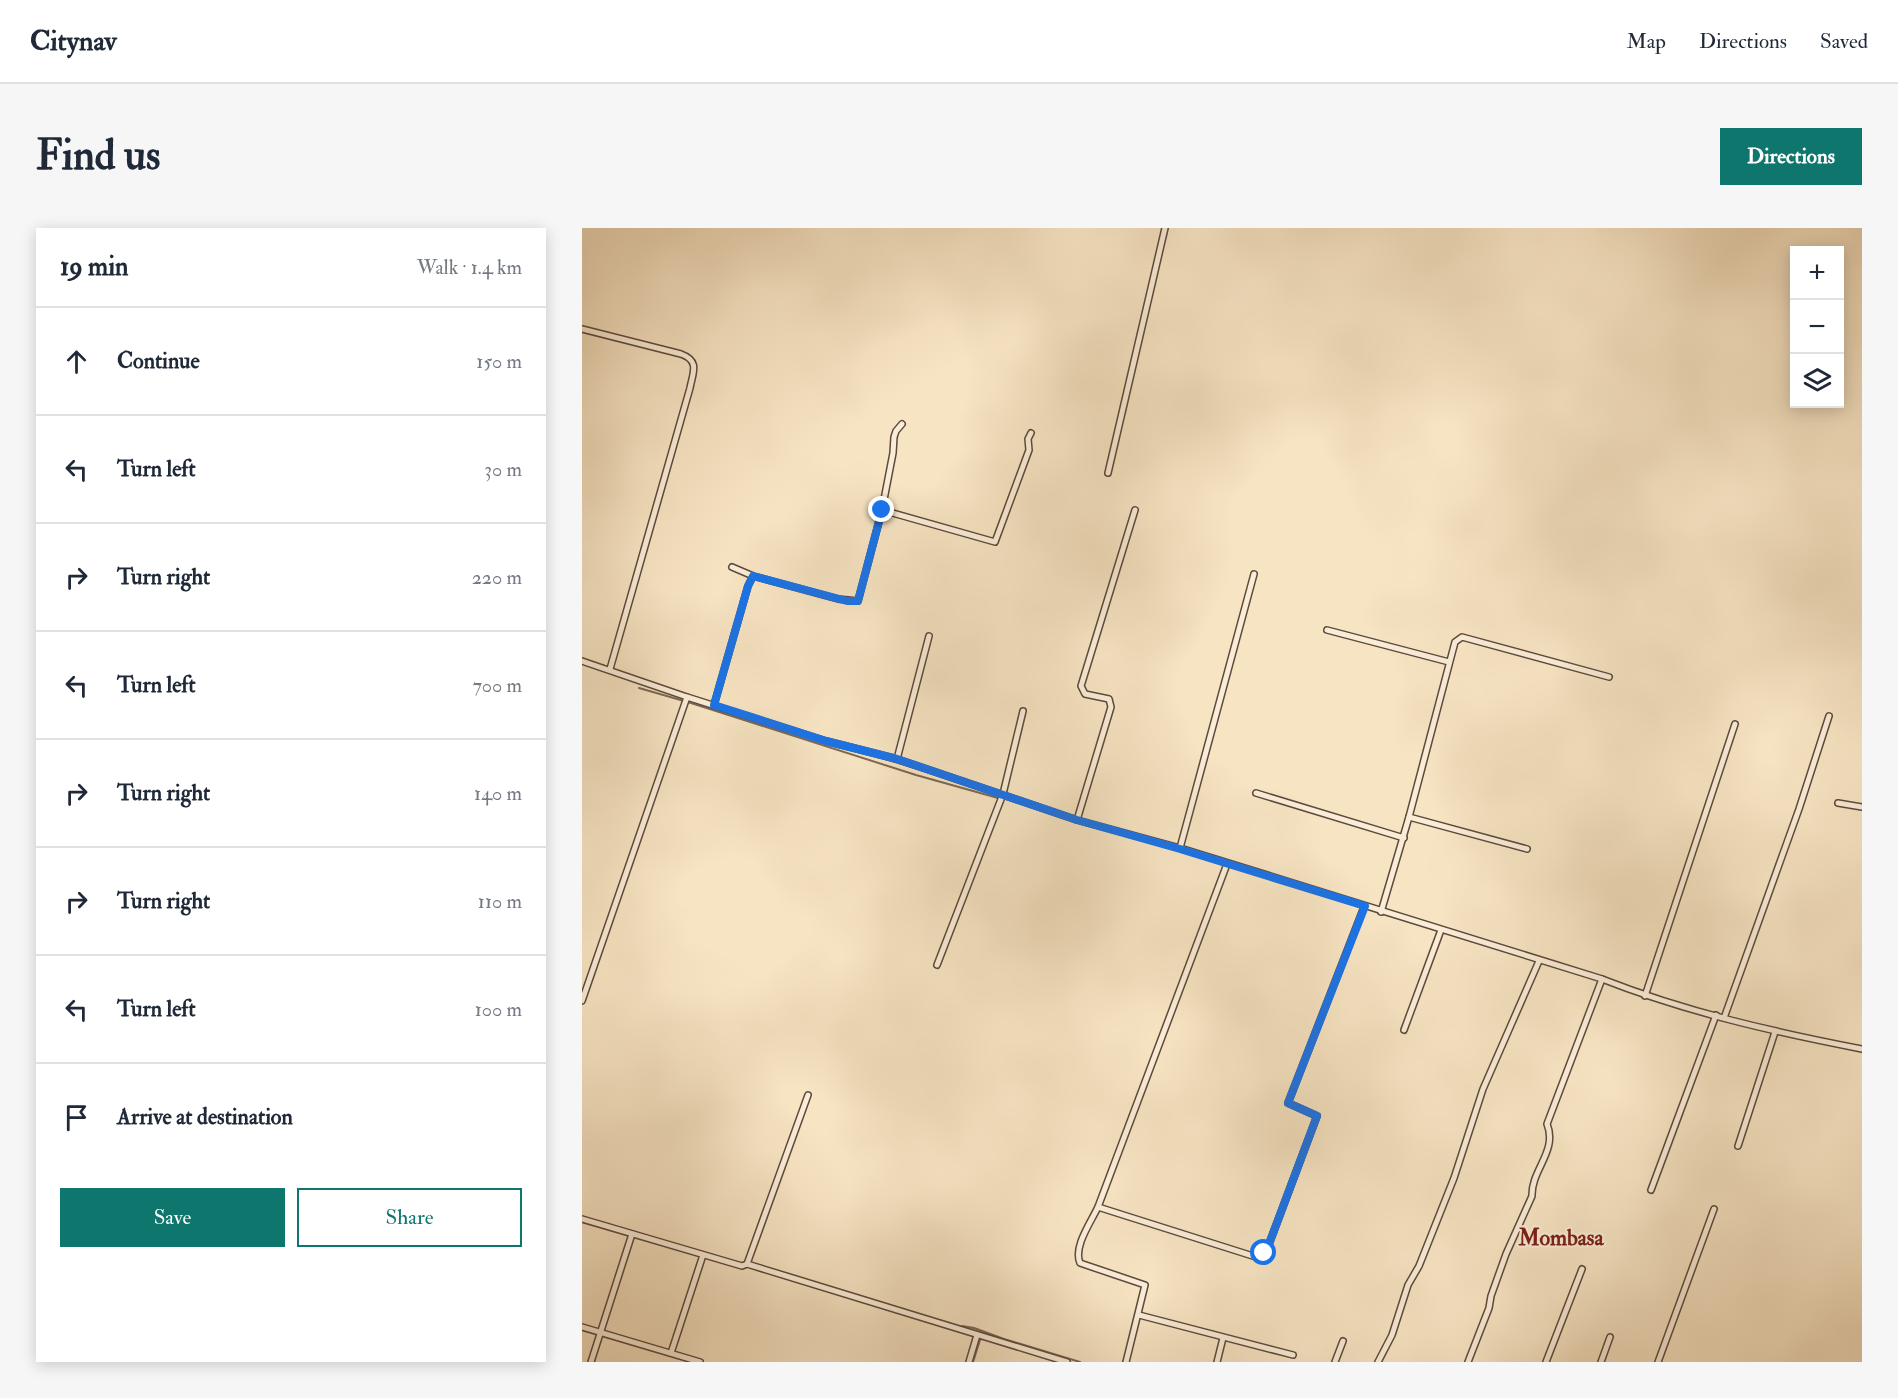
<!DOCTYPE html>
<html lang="en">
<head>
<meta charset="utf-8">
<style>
	:root { --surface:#fff; --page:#f6f6f7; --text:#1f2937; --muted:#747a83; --line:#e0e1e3; --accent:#0f766e }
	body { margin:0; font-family:"IM FELL Double Pica",serif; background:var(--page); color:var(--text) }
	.controls { position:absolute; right:18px; top:18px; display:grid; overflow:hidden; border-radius:0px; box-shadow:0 3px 15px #0003 }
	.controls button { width:54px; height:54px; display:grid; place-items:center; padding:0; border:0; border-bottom:2px solid var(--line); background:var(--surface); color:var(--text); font:30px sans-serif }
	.stop { position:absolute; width:18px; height:18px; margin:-14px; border:4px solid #1a73e8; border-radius:50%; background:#fff }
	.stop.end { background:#1a73e8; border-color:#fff; box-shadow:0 2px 6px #0008 }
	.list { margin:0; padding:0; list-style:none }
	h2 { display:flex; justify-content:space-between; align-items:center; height:78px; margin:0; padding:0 24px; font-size:26px }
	h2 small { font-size:20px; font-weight:400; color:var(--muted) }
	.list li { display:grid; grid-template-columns:39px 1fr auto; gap:18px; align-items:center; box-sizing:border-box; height:108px; padding:0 24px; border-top:2px solid var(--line) }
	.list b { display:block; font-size:22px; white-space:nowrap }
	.list em { font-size:20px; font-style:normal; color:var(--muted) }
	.actions { display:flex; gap:12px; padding:18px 24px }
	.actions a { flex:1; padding:14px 0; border:2px solid var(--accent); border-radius:0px; text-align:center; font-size:21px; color:var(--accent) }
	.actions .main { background:var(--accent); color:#fff }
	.icon { flex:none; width:33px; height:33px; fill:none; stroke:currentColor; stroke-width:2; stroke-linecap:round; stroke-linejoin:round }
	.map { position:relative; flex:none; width:1280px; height:1134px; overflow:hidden; border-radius:0px }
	header { display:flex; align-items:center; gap:36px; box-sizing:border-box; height:84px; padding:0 30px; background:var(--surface); border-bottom:2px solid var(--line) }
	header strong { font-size:28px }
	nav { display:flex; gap:33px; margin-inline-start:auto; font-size:21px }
	.intro { display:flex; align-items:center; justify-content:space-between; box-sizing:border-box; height:144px; padding:0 36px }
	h1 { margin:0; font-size:42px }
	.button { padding:15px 27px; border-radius:0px; background:var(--accent); color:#fff; font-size:21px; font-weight:700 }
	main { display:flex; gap:36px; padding:0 36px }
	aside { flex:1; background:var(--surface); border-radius:0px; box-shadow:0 3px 15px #0003 }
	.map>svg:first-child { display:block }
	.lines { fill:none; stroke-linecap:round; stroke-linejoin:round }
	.stream { stroke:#7b6855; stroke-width:2 }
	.minor-casing { stroke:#5d4a3b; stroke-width:8 }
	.minor { stroke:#faedd8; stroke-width:5 }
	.route { stroke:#1a73e8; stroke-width:8 }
	.labels { text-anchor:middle; stroke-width:4.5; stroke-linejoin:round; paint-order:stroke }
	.quarter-label { font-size:22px; font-weight:bold; fill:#7a1f14; stroke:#faedd8 }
</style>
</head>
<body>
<header>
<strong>Citynav</strong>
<nav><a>Map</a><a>Directions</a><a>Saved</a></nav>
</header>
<div class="intro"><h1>Find us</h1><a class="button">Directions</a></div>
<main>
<aside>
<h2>19 min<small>Walk · 1.4 km</small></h2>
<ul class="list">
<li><svg class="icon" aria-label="ahead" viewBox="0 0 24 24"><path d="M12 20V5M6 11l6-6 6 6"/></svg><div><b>Continue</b></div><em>150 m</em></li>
<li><svg class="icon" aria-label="left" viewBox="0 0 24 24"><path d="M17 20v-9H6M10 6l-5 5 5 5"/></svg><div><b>Turn left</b></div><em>30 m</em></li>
<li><svg class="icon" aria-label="right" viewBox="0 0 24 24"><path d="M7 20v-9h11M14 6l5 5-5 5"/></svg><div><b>Turn right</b></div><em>220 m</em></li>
<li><svg class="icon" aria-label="left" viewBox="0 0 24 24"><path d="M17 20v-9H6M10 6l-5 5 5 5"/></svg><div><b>Turn left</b></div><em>700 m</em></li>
<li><svg class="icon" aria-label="right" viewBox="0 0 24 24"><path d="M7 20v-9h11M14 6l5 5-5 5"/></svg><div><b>Turn right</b></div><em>140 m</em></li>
<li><svg class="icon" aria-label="right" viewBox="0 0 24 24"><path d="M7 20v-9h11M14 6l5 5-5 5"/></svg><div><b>Turn right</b></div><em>110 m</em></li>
<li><svg class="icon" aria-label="left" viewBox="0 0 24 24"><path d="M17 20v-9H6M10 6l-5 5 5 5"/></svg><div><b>Turn left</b></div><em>100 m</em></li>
<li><svg class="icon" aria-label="arrive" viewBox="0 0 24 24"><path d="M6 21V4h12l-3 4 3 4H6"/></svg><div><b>Arrive at destination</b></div></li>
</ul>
<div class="actions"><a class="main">Save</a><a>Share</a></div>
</aside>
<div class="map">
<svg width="1280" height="1134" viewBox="0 0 1280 1134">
	<rect width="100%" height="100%" fill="#f7e4c3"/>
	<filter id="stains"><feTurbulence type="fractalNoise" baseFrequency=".00333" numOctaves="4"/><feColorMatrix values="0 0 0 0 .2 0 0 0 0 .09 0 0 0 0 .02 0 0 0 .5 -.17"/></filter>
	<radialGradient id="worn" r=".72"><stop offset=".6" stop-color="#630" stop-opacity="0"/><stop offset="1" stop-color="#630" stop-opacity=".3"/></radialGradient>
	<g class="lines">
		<g class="stream">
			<polyline points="57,460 109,475 334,547 416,570"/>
			<polyline points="284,525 364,550"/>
			<polyline points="380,1098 392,1100 422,1111 498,1134"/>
			<polyline points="391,1134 398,1112"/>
		</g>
		<defs>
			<g id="minor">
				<path d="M0,101L99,126C118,133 111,144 108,160L28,441"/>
				<polyline points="526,245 583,0"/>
				<polyline points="300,282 413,314 447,222 446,211 449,205"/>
				<polyline points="150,339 171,348 256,371 276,373 300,282 311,225 312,209 314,203 320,196"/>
				<polyline points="745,402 867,434"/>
				<path d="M0,433L105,469L244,513L315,531L495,592L598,620L1020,751C1104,784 1192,804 1280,821"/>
				<polyline points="132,477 166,358 171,348"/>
				<polyline points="315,531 347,408"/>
				<polyline points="674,565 822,610"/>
				<polyline points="1256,575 1280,579"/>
				<polyline points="827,589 945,621"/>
				<polyline points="495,592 529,479 527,471 503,466 499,458 553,282"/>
				<polyline points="598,620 672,346"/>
				<polyline points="799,684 827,589 873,414 880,409 1027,449"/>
				<polyline points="355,737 421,566 441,483"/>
				<polyline points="1063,768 1153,496"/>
				<polyline points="0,773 105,469"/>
				<polyline points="1142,790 1217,581 1247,488"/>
				<polyline points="822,802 859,702"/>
				<polyline points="1156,918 1193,804"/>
				<polyline points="1069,962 1134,787"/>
				<polyline points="516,979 674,1029 682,1025 687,1016 735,888 706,875 782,679"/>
				<polyline points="0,991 160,1038 165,1036 485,1134"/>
				<polyline points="165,1036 226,867"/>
				<polyline points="557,1087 711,1127"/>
				<polyline points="0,1099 118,1134"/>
				<polyline points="89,1125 121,1027"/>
				<polyline points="9,1134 50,1006"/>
				<polyline points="387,1134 395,1107"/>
				<path d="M544,1134L563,1057L498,1035C491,1019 509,994 516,979L645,636"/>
				<polyline points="635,1134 641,1110"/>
				<polyline points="753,1134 761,1113"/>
				<polyline points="796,1134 810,1107 826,1057 837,1038 872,950 901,861 957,733"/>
				<path d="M886,1134L907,1080L909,1068L924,1026L950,968C949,942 976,923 965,896L1020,751"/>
				<polyline points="964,1134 1000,1041"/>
				<polyline points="1019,1134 1028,1109"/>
				<polyline points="1076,1134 1132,981"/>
			</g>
		</defs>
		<use href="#minor" class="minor-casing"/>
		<use href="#minor" class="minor"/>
	</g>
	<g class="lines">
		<polyline class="route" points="300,282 276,373 265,373 171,348 166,358 132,477 244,513 315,531 495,592 598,621 783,678 706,875 735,888 687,1016 682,1025"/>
	</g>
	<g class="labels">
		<g class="quarter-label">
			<text x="979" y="1017">Mombasa</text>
		</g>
	</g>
	<rect width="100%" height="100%" filter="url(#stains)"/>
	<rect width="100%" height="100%" fill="url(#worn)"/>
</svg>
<div class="controls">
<button>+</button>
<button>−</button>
<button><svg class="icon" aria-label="layers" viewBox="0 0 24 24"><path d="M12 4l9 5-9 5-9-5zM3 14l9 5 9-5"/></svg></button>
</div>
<div class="stop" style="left:682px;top:1025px"></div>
<div class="stop end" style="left:300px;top:282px"></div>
</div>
</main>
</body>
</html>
